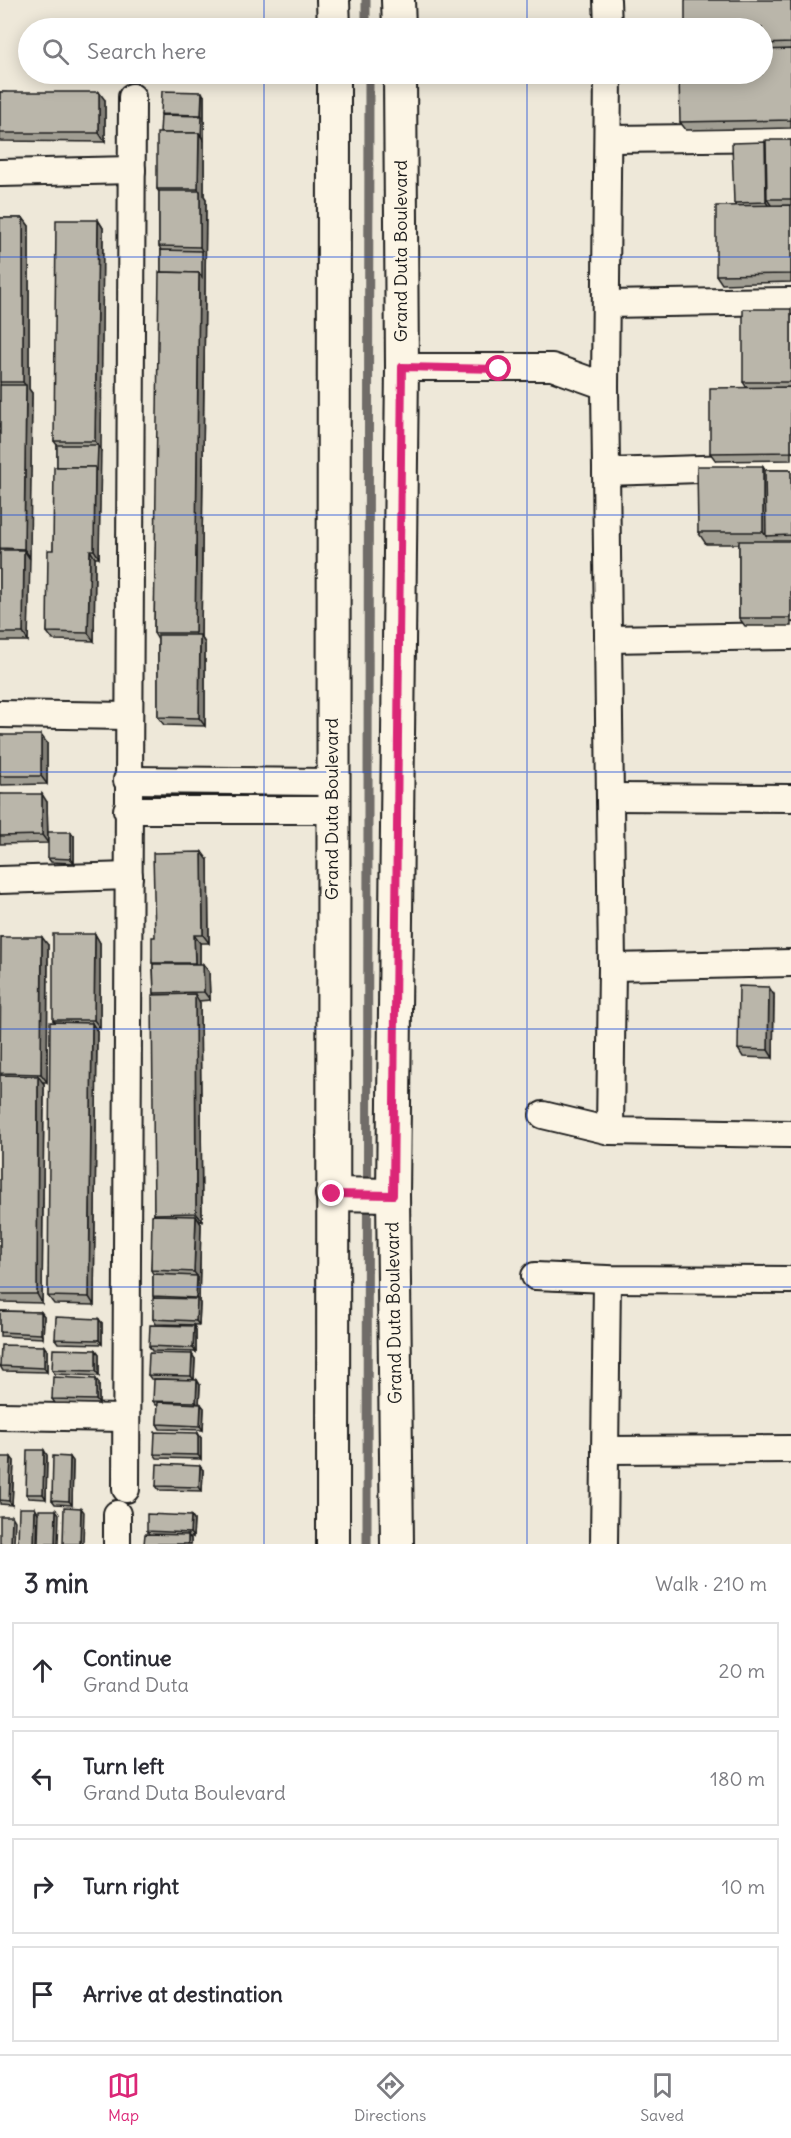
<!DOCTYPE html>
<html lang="en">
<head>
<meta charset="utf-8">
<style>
	:root { --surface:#fff; --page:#f7f7f7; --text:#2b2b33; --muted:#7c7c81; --line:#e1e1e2; --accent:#db2777 }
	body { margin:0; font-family:Delius,sans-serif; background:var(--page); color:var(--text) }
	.stop { position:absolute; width:18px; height:18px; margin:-14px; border:4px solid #db2777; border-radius:50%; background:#fff }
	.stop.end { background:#db2777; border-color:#fff; box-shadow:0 2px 6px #0008 }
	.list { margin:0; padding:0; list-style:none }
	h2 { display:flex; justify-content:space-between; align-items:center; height:78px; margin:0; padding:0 24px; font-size:26px }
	h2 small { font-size:20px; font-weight:400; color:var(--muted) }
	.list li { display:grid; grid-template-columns:39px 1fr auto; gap:18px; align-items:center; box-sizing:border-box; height:96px; margin:0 12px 12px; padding:0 12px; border:2px solid var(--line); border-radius:0px }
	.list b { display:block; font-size:22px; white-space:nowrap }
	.list p { margin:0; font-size:20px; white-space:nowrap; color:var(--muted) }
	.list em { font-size:20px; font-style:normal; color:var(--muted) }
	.icon { flex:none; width:33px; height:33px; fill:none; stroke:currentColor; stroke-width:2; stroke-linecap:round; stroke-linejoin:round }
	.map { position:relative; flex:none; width:791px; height:1544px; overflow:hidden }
	.search { position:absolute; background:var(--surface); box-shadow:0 3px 15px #0003; left:18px; right:18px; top:18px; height:66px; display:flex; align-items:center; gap:15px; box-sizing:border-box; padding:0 21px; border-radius:33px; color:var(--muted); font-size:22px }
	.sheet { height:510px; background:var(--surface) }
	nav { display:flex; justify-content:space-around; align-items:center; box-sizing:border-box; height:84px; border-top:2px solid var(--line); background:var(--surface); font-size:16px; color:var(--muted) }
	nav a { display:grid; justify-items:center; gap:3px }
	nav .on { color:var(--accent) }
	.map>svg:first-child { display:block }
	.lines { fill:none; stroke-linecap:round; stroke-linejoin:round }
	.stream { stroke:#6f6c67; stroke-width:9 }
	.minor-casing { stroke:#1c1c1c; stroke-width:30 }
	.tertiary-casing { stroke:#1c1c1c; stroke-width:36 }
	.minor { stroke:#fcf5e5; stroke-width:26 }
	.tertiary { stroke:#fcf5e5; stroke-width:32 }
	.wall { fill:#a09d92; stroke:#1c1c1c; stroke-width:1.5 }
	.shaded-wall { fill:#827f77; stroke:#1c1c1c; stroke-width:1.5 }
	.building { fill:#bab6aa; stroke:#1c1c1c; stroke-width:1.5 }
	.route { stroke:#db2777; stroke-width:8 }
	.grid { fill:none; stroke:#1d4ed8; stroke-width:1.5; stroke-opacity:0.55 }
	.labels { text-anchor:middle; stroke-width:6; stroke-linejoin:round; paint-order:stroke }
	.street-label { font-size:18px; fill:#1c1c1c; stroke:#fcf5e5 }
</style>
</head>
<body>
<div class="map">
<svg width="791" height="1544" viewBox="0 0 791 1544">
	<rect width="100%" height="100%" fill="#eee8d9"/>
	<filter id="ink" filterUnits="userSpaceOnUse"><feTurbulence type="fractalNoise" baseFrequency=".0167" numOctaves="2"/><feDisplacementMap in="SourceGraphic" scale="12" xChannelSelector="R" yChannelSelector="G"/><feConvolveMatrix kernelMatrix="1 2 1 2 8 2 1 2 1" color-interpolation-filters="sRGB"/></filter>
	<g filter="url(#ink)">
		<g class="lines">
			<g class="stream">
				<polyline points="366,0 366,28"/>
				<polyline points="367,1544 369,74"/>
			</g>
			<defs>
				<g id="minor">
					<polyline points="607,0 608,28"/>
					<polyline points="608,74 605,386 612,967 610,1131 791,1134"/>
					<polyline points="609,139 791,137"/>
					<polyline points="0,173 132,170"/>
					<polyline points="607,304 791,301"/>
					<polyline points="402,367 552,367 605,386"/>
					<polyline points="606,472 791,466"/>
					<polyline points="608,639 791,636"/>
					<polyline points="0,714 129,716"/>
					<polyline points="127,780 332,782"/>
					<polyline points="610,797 791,798"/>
					<polyline points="127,810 333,810"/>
					<polyline points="0,880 129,876"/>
					<polyline points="612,967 791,963"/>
					<polyline points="543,1115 610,1131"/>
					<polyline points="535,1276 607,1279 791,1280"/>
					<polyline points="0,1416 126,1418"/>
					<polyline points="605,1450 791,1449"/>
					<polyline points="126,1489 132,97"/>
					<polyline points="117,1544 117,1514"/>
					<polyline points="604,1544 607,1279"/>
				</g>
				<g id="tertiary">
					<polyline points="333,0 334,28"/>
					<polyline points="398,0 399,28"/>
					<polyline points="332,1194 393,1195"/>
					<polyline points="333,1544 334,74"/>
					<polyline points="397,1544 393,1195 402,367 400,74"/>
				</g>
			</defs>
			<use href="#minor" class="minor-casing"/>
			<use href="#tertiary" class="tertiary-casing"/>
			<use href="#minor" class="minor"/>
			<use href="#tertiary" class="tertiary"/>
		</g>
		<g class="wall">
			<polygon points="791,0 791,128 686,130 680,122 762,74 762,28"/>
			<polygon points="0,92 105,100 105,142 0,141"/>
			<polygon points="204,96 204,196 206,199 201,637 205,643 205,726 164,725 158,717 158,640 154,633 161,272 161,250 159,246 159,192 157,189 162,115 161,114"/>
			<polygon points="791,140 791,282 722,284 716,275 736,206 734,203 766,145"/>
			<polygon points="0,218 23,218 29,226 29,389 32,393 28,641 0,641"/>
			<polygon points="98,220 103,228 99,558 95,558 94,641 53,640 47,632 53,550 57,467 57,445 54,441"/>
			<polygon points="791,309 791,460 716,461 710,453 747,388 743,382"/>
			<polygon points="765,470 791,470 791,626 745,626 739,618 739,544 706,544 698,532"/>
			<polygon points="0,735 47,743 47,784 0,785"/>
			<polygon points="0,794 47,802 48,843 0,844"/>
			<polygon points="74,836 74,863 51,862 48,858"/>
			<polygon points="208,860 209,943 200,943 200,964 209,972 210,1000 199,1001 200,1003 202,1221 199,1221 201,1224 199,1302 200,1303 199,1325 156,1324 153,1319 154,1298 153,1296 153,1274 151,1270 154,1215 154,1214 155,995 154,993 153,964 152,963 155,937"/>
			<polygon points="95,934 100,943 100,1028 95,1028 97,1031 94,1305 54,1304 48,1296 55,1022 53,1020"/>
			<polygon points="1,937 48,945 47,1082 43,1082 44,1084 42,1303 2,1302 0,1300"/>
			<polygon points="774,995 773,1058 743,1057 738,1049"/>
			<polygon points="0,1311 41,1312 44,1316 43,1338 0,1336"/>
			<polygon points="102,1323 102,1344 58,1343 55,1339"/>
			<polygon points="194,1326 196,1330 196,1352 152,1351 149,1346"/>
			<polygon points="47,1350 47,1372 3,1371 0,1366"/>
			<polygon points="96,1350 99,1354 99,1376 55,1374 52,1370"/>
			<polygon points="195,1359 194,1380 151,1379 148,1375"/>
			<polygon points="197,1380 200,1385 199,1404 204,1408 203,1430 160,1429 157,1424 158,1405 156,1405 153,1401"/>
			<polygon points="99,1383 99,1404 55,1403 52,1399"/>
			<polygon points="201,1438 201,1459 157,1458 154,1454"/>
			<polygon points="47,1455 46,1499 29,1498 26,1494"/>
			<polygon points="0,1457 14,1461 12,1505 0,1504"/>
			<polygon points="73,1461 72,1505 55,1504 52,1500"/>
			<polygon points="203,1470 202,1491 159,1490 156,1486"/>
			<polygon points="191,1516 194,1520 193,1537 190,1537 191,1539 191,1544 144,1544 149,1534 147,1531"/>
		</g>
		<g class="shaded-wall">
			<polygon points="99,92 105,100 105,142 99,133"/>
			<polygon points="202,92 204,96 204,140 201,136"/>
			<polygon points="199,133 204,141 204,196 206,199 201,637 205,643 205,726 199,718 200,640 195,633 199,273 202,251 200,247 200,192 198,189"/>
			<polygon points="765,142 770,150 767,199 771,205 771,210 766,202"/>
			<polygon points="23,218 29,226 29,389 32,393 30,557 24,549 26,386 23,382"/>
			<polygon points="98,220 103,228 101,450 95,441"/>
			<polygon points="98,445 101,450 99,558 94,550 95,467"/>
			<polygon points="763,466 771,478 766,536 763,532"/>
			<polygon points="24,550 30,559 28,641 23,633"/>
			<polygon points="90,550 95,558 94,641 88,633"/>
			<polygon points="41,735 47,743 47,784 41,776"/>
			<polygon points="42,794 47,802 48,843 42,835"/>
			<polygon points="71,832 74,836 74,863 71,859"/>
			<polygon points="202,852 208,860 209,943 203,935"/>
			<polygon points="95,934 100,943 100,1028 94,1020"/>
			<polygon points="194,935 200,943 200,971 195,963"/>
			<polygon points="42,937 48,945 47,1082 41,1074"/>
			<polygon points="203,964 209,972 210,1000 204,992"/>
			<polygon points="769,987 774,995 773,1058 768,1050"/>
			<polygon points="195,994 200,1003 202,1221 196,1213"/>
			<polygon points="92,1023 97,1031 94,1305 89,1297"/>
			<polygon points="38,1076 44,1084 42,1303 37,1294"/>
			<polygon points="196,1216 201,1224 199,1302 200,1303 199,1325 196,1321 197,1276 194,1272"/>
			<polygon points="41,1312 44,1316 43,1338 41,1334"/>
			<polygon points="99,1319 102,1323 102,1344 99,1340"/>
			<polygon points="194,1326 196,1330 196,1352 193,1348"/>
			<polygon points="44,1346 47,1350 47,1372 44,1368"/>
			<polygon points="96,1350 99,1354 99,1376 96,1371"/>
			<polygon points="192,1354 195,1359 194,1380 191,1376"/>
			<polygon points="96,1379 99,1383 99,1404 96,1400"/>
			<polygon points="197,1380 200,1385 199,1406 196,1402"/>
			<polygon points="201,1404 204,1408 203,1430 200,1426"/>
			<polygon points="198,1433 201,1438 201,1459 198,1455"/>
			<polygon points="44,1450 47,1455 46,1499 43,1494"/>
			<polygon points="11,1457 14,1461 12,1505 9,1501"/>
			<polygon points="70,1457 73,1461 72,1505 69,1501"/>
			<polygon points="200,1466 203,1470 202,1491 199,1487"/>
			<polygon points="35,1508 38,1513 37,1544 34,1544"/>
			<polygon points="81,1508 84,1512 83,1544 80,1544"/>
			<polygon points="56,1510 59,1514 58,1544 55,1544"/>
			<polygon points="12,1516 15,1521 14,1544 11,1544"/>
			<polygon points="191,1516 194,1520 193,1537 190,1533"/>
			<polygon points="188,1535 191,1539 191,1544 188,1544"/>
		</g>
		<g class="building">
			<polygon points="685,0 791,0 791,43 762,44 762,28 685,28"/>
			<polygon points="791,49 791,120 680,122 679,74 762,74 762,50"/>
			<polygon points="162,91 202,92 201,115 161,114"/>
			<rect x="0" y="92" width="99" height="41"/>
			<polygon points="161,115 202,116 201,136 199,133 160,133"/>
			<polygon points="157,133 199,133 198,189 157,189"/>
			<polygon points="766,140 791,140 791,199 767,199"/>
			<polygon points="765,142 766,202 734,203 732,143"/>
			<polygon points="159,191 200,191 200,247 159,246"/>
			<polygon points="791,205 791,274 716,275 716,206"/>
			<rect x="0" y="218" width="23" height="164"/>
			<polygon points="56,220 98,220 95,441 54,441"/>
			<polygon points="161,250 202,251 202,277 199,273 161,272"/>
			<polygon points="159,272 199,273 195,633 154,633"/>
			<rect x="743" y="309" width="48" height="73"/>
			<polygon points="0,385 26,385 24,549 0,548"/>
			<polygon points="791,387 791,452 710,453 710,388"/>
			<polygon points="57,445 98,445 97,471 95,467 57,467"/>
			<polygon points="697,466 763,466 763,532 698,532"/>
			<polygon points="54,467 95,467 94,550 90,550 88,633 47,632 48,550 53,550"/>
			<polygon points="765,470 791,470 791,535 766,536"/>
			<rect x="739" y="541" width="52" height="77"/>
			<polygon points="0,550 24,550 23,633 0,633"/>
			<polygon points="158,635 200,635 199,718 158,717"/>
			<rect x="0" y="735" width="41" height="41"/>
			<polygon points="0,794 42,794 42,835 0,836"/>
			<polygon points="48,832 71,832 71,859 48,858"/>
			<polygon points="202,852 203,935 194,935 195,963 152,963 152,937 155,937 153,853"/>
			<polygon points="53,934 95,934 94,1020 53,1020"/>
			<polygon points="1,937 42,937 41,1074 0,1073"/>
			<polygon points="153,964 203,964 204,992 154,993"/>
			<polygon points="739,986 769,987 768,1050 738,1049"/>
			<polygon points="195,994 196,1213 154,1214 152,995"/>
			<polygon points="50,1022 92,1023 89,1297 48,1296"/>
			<polygon points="0,1075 38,1076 37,1294 0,1294"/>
			<polygon points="152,1215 196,1216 194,1272 151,1270"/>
			<polygon points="153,1274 197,1276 196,1298 153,1296"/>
			<polygon points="153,1298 197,1299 196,1321 153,1319"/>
			<polygon points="0,1311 41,1312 41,1334 0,1332"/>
			<polygon points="56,1317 99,1319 99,1340 55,1339"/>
			<polygon points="150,1325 194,1326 193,1348 149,1346"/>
			<polygon points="1,1345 44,1346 44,1368 0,1366"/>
			<polygon points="53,1349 96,1350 96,1371 52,1370"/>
			<polygon points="149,1353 192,1354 191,1376 148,1375"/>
			<polygon points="53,1377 96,1379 96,1400 52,1399"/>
			<polygon points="154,1379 197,1380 196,1402 153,1401"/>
			<polygon points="158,1402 201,1404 200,1426 157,1424"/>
			<polygon points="155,1432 198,1433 198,1455 154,1454"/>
			<polygon points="27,1450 44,1450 43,1494 26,1494"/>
			<polygon points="53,1456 70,1457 69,1501 52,1500"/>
			<polygon points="0,1457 11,1457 9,1501 0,1500"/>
			<polygon points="157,1464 200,1466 199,1487 156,1486"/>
			<polygon points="64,1507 81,1508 80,1544 63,1544"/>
			<polygon points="19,1508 35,1508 34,1544 18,1544"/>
			<polygon points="39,1510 56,1510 55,1544 38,1544"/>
			<polygon points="147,1514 191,1516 190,1533 147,1531"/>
			<polygon points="0,1516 12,1516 11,1544 0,1544"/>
			<polygon points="145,1534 188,1535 188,1544 144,1544"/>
		</g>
	</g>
	<g class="lines" filter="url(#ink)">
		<polyline class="route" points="332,1194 393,1195 402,367 499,369"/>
	</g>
	<path class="grid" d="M264,0V28M527,0V28M264,74V1544M527,74V1544M0,257H791M0,515H791M0,772H791M0,1029H791M0,1287H791"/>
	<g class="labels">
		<g class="street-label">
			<text transform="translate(401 251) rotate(-90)" y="6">Grand Duta Boulevard</text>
			<text transform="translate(332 809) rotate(-90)" y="6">Grand Duta Boulevard</text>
			<text transform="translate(394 1313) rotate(-91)" y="6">Grand Duta Boulevard</text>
		</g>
	</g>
</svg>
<div class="stop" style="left:499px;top:369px"></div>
<div class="stop end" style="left:332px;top:1194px"></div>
<div class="search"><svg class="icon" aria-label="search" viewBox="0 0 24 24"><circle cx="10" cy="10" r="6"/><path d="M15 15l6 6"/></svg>Search here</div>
</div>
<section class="sheet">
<h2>3 min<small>Walk · 210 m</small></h2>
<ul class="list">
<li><svg class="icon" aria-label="ahead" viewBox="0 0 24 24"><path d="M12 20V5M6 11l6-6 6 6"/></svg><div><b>Continue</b><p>Grand Duta</p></div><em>20 m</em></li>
<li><svg class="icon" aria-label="left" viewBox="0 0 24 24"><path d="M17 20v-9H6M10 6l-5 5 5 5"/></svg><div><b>Turn left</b><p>Grand Duta Boulevard</p></div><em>180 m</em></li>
<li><svg class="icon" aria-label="right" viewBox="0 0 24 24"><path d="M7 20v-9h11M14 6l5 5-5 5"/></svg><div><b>Turn right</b></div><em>10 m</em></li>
<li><svg class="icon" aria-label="arrive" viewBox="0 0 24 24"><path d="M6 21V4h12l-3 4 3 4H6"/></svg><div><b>Arrive at destination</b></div></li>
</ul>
</section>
<nav>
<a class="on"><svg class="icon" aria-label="map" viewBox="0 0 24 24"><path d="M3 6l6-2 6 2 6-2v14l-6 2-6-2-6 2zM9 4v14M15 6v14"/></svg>Map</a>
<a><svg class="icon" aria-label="directions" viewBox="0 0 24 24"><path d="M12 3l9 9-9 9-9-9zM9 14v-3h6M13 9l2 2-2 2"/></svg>Directions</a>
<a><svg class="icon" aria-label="saved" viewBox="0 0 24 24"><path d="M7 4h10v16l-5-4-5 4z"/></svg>Saved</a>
</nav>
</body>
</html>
